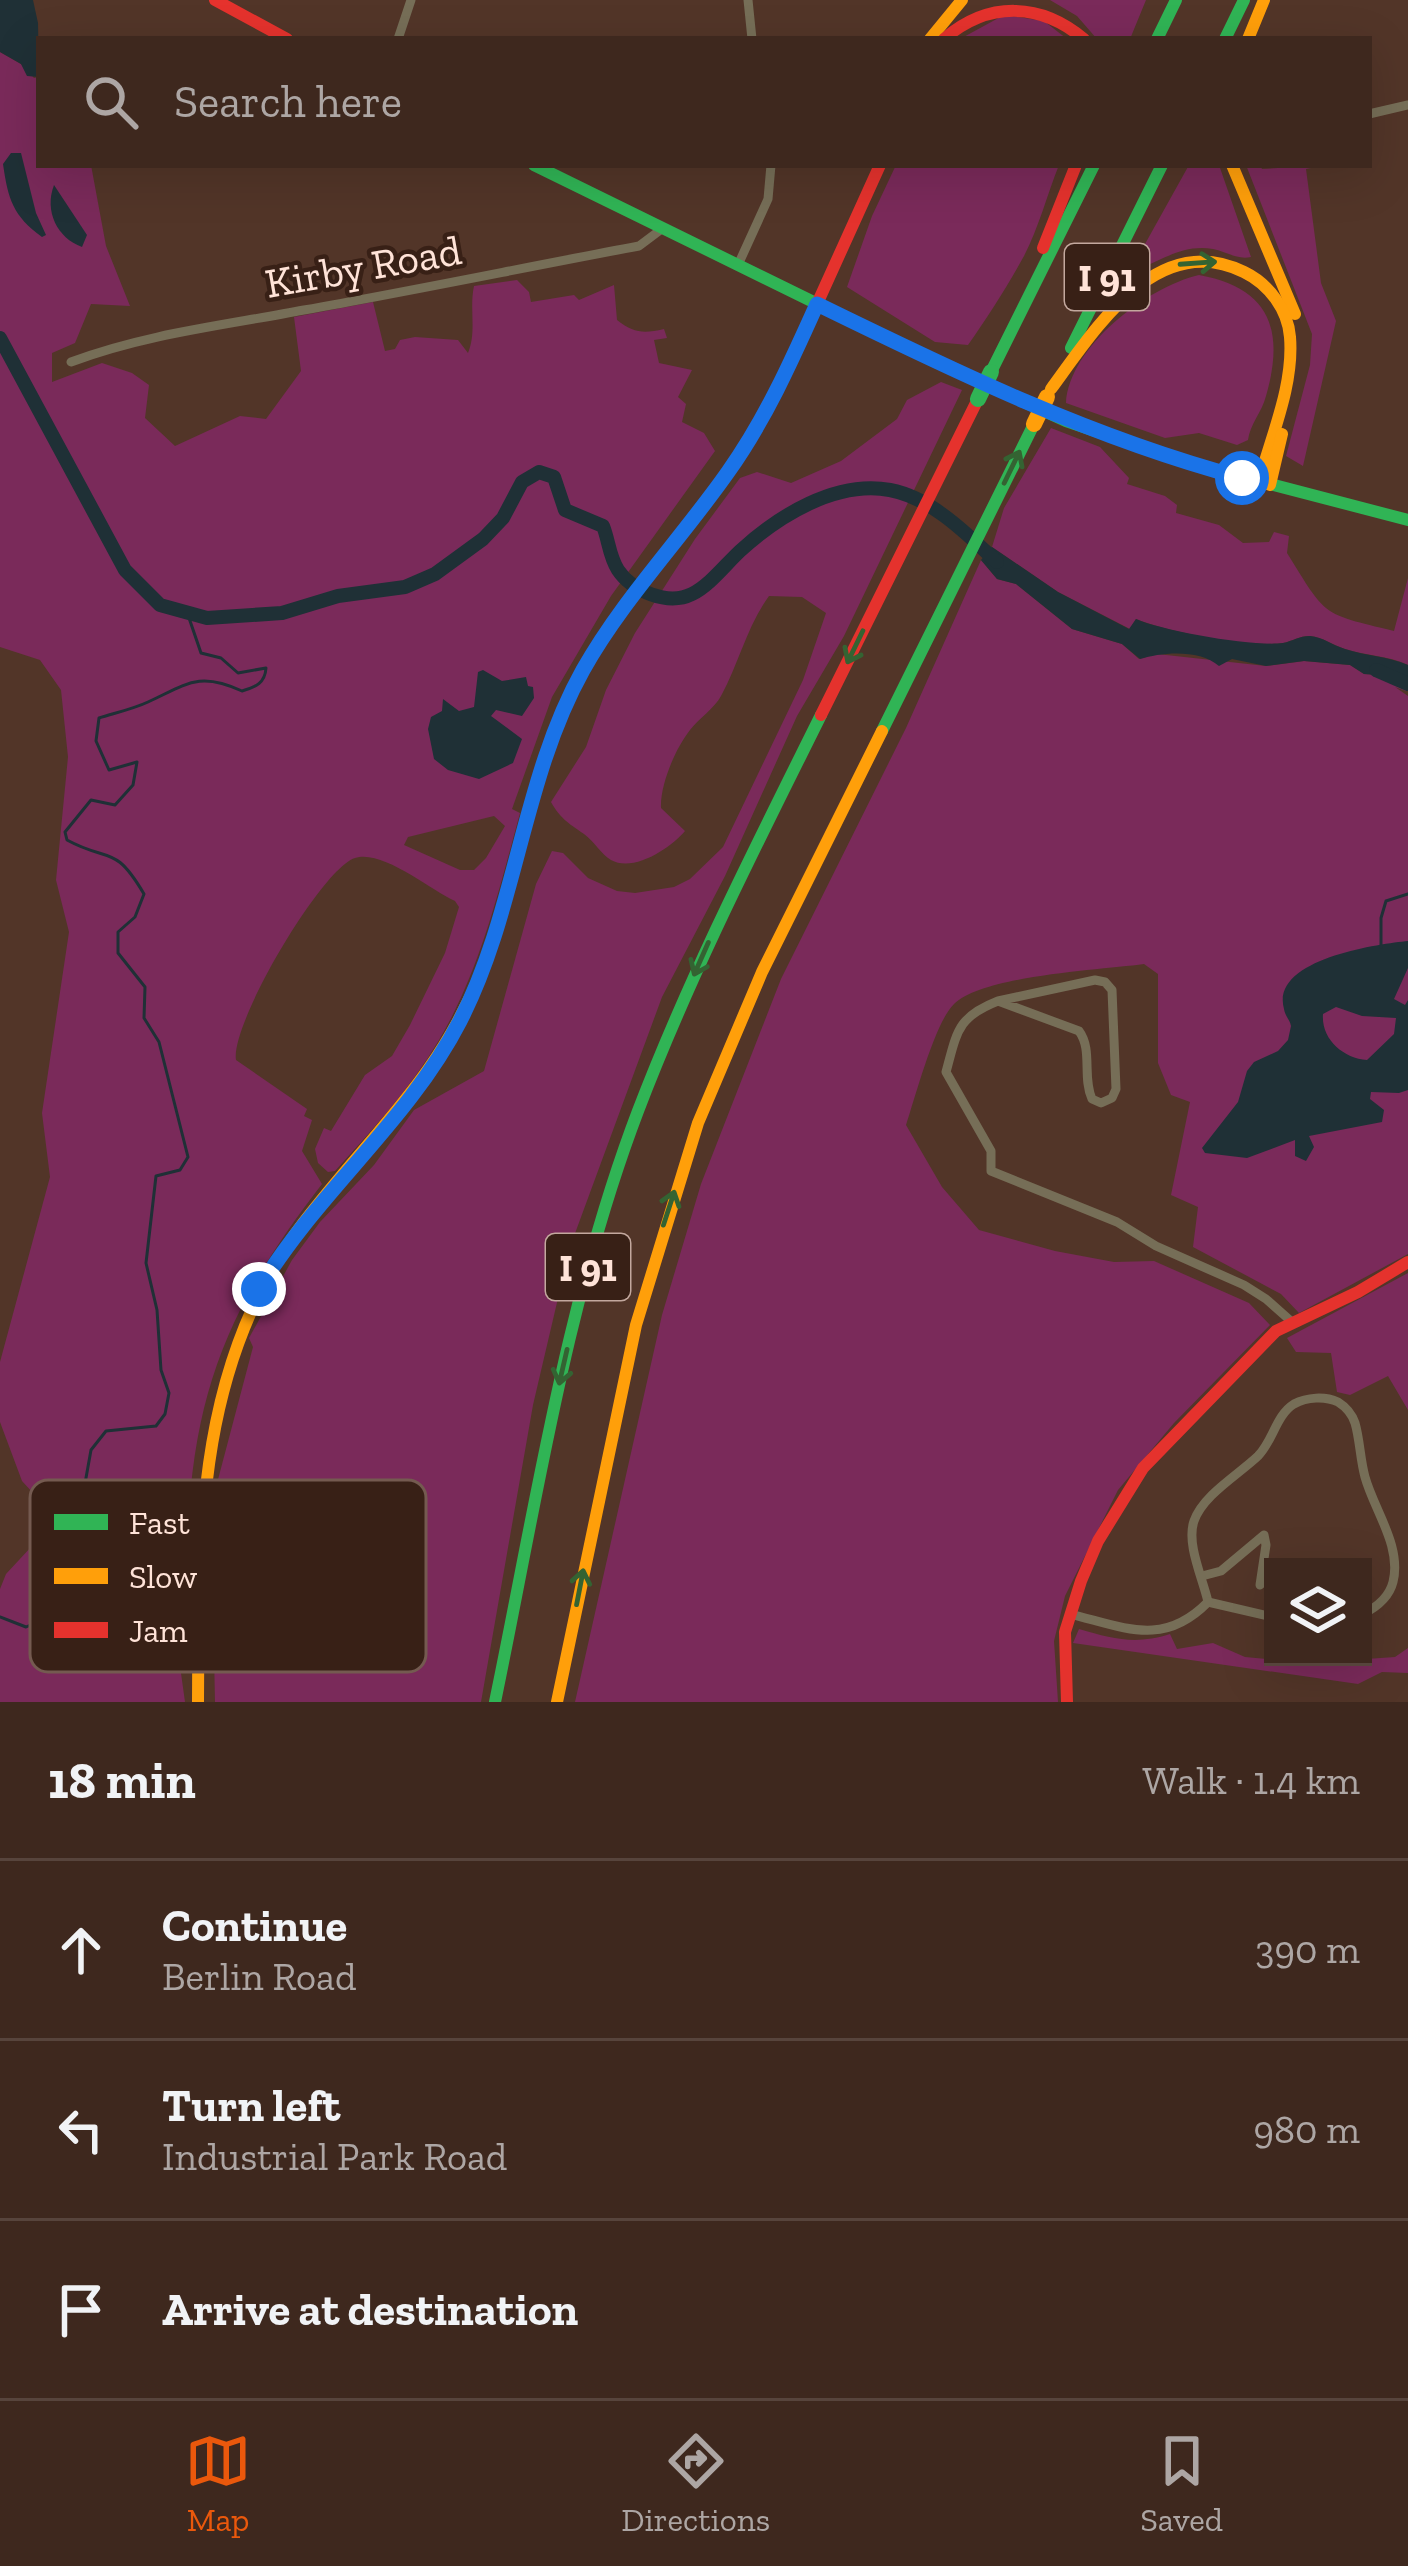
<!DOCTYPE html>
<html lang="en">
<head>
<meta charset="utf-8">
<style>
	:root { --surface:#3e281e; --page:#453027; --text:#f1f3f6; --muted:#ada6a4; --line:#57443c; --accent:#ea580c }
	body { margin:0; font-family:"Zilla Slab",serif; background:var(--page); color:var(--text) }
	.controls { position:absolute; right:36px; bottom:36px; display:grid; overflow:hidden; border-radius:0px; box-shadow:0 12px 48px #0002 }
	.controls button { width:108px; height:108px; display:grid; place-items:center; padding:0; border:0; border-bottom:3px solid var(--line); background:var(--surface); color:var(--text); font:60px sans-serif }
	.stop { position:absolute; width:36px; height:36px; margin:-27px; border:9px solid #1a73e8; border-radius:50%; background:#fff }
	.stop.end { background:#1a73e8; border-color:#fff; box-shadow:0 3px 12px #0008 }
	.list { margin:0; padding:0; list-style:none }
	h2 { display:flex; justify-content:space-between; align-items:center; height:156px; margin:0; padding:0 48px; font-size:51px }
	h2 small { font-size:39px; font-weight:400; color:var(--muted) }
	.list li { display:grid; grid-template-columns:78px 1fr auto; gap:36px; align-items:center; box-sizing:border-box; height:180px; padding:0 48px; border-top:3px solid var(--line) }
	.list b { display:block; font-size:45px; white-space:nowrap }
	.list p { margin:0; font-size:39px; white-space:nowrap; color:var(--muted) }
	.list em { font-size:39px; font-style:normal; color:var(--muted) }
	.icon { flex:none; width:66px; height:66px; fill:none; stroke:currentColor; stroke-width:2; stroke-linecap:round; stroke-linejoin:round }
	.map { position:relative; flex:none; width:1408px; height:1702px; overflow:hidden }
	.search { position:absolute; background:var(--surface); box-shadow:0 12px 48px #0002; left:36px; right:36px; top:36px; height:132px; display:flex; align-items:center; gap:30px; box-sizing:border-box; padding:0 42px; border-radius:0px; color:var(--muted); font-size:45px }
	.sheet { height:696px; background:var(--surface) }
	nav { display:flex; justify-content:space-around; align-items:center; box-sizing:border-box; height:168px; border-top:3px solid var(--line); background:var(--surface); font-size:33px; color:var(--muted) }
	nav a { display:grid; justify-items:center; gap:6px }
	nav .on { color:var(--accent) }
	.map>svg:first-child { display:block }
	.green { fill:#7a2a5a; fill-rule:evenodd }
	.water { fill:#1f3036; fill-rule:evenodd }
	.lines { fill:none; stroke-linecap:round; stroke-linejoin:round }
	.stream { stroke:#1f3036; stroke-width:3 }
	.river { stroke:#1f3036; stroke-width:14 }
	.street { stroke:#766e57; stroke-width:9 }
	.fast { stroke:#30b455; stroke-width:12 }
	.slow { stroke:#ff9f0a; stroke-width:12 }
	.jam { stroke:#e5322d; stroke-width:12 }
	.fast-bridge { stroke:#30b455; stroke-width:16 }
	.slow-bridge { stroke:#ff9f0a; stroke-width:16 }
	.oneway { stroke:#346332 }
	.route { stroke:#1a73e8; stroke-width:15 }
	.labels { text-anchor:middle; stroke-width:9; stroke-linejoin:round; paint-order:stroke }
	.shield { fill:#382016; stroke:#c3a89e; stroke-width:3 }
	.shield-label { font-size:39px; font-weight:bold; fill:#ffe3d8 }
	.street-label { font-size:42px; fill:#ffe3d8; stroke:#382016 }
	.key { fill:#382016; stroke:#745a50; stroke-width:3 }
	.key-label { font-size:33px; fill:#ffe3d8 }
</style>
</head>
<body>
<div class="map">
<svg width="1408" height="1702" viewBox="0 0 1408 1702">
	<rect width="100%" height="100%" fill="#523528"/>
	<g class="green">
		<polygon points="1050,0 1146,0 1130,39 1097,39 1077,16"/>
		<polygon points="1004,15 1044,21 1067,39 960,39"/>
		<path d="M0,52L21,64L34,78L39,77V165H91L106,246L130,306L91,304L75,343L52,353V382L102,363L132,373L149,385L145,418L175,446L240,416L266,419L301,371L294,317L373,302L385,351L395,349L400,340L415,337L458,340L468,353C477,331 469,309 474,286L517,280L529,292L531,302L574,295L579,300L614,285L617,320C634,333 643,334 664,329L667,338L654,340L659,363L692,370L678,397L686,404L682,422L704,433L715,451L611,596L552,697L512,809L520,813C499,890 480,971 439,1040C410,1089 373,1129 335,1171L328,1172L318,1163L315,1149L324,1128L331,1131L365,1075L392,1056L410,1025L445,953L459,907L455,901C429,889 382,849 355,858C322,868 230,1024 236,1060L307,1109L304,1116L312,1120L302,1151L322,1184C234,1298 194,1385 188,1530C168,1593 119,1586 77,1547L80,1544L22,1481L0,1422V1362L50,1177L42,1113L69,932L56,880L68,757L61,690L40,660L0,647ZM494,816L505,826L486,858L474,870H460L404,845L408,837Z"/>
		<path d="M896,165H1059C1047,195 1039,227 1024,256C1007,287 987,318 968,345L935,342L847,287L872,216Z"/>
		<path d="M1189,165H1219L1251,257C1237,260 1228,252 1213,249C1183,244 1163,260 1138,269L1145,244Z"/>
		<polygon points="1246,165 1260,165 1262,169 1326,165 1306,169 1321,283 1336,321 1303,466 1286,456 1310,365 1312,334"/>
		<path d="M1199,275C1270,288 1285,330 1266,396C1262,412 1250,424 1248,440L1237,445L1199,433L1165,438L1066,403C1069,347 1147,287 1199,275Z"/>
		<path d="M941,382L962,390L844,636L797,716L725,876L662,997L570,1247L533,1405L481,1702H215L211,1506L253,1347L249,1338L292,1260L320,1222L374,1165L414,1110L484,1071L536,884L552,851L563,853L588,878L617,891L635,893L674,887L690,879L723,847L803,680L826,613L802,597L769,596C747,626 739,663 721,696C714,709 699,718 690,730C675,749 660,785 661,808L685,831C672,847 634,873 611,860C601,854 594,841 584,834C568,823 560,818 551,802L586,747L606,690L635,633L695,539L740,478L757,472L791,483L841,461L897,419L907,400Z"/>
		<path d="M1051,428L1100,447L1129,478L1127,484L1165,496L1177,505L1176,513L1219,525L1243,543L1269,542L1274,532L1289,536L1287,553C1327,617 1320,613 1394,631L1408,578V665C1387,655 1366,656 1345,649C1332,645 1323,637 1310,636C1299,636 1293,641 1283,643C1248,648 1168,632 1136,619L1130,629L1058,592L992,547L1004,508Z"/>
		<path d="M981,560L997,579L1016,584L1072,629L1122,644L1139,659L1157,654L1266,666L1304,661L1350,665L1364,674L1393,676L1408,685L1406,691L1395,687L1408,696V1254L1299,1313L1281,1294L1193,1247L1198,1207L1171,1195L1190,1102L1171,1095L1158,1063V974L1144,964C1101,970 984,975 954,1004C935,1022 915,1098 906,1125L942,1187L979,1230L1055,1251L1114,1262L1154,1261L1249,1303L1270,1325L1174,1423L1118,1490L1065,1596L1054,1641L1058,1702H575L662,1315L701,1184L781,979L906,728Z"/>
		<polygon points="1408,1273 1408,1410 1388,1376 1350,1395 1337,1392 1331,1353 1296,1352 1287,1338"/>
		<polygon points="32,1546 66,1584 61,1628 104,1659 138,1612 160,1609 175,1630 185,1702 0,1702 0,1589 6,1574"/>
		<path d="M1079,1629C1113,1639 1136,1645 1170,1634L1177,1649L1213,1643L1245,1657L1309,1663L1395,1657L1408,1648V1673L1382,1672L1358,1684L1073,1643Z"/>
	</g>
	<g class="water">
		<polygon points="0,0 33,0 38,23 39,77 27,76 21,64 0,52"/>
		<path d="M11,153H21L36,213L46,235L42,237C13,216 8,199 3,164Z"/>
		<path d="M54,185L87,235L82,247C57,238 44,211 54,185Z"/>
		<path d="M992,547L1058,592L1129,629L1136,619C1163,631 1253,647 1283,643C1293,641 1299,636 1310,636C1323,637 1332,645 1345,649C1366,656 1387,656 1408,665V685L1393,676L1364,674L1350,665L1304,661L1266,666L1232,659L1219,666C1200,649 1162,652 1140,659L1122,644L1072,629L1016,584L997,579L981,560Z"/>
		<polygon points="483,670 502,681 526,677 528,686 533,687 534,698 522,716 496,710 491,716 522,739 513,763 479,779 448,770 434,759 428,729 431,717 442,711 443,699 459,711 474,707 478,672"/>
		<path d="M1408,941V968L1394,999L1405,1005L1408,1000V1090L1399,1093L1371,1092L1370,1099L1384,1110L1382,1122L1309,1136L1314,1147L1306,1161L1295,1156V1140L1247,1158L1205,1153L1202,1148L1238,1102L1247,1071L1254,1062L1278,1051L1288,1040L1291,1026C1290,1020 1285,1016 1284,1009C1270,959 1378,944 1408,941ZM1336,1007L1362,1016L1396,1018L1394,1034L1367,1060C1343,1058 1321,1039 1323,1014Z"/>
	</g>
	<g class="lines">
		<g class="stream">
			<polyline points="1381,947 1381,918 1386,901 1408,894"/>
			<path d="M0,1617L26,1627L35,1623L40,1580L77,1528L91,1450L106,1431L156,1426L165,1414L169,1393L161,1370L157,1310L146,1263L156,1176L180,1170L188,1157L159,1042L144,1018L145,987L118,953V932L135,917L144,894C114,843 109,863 67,840L65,832L91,800L115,805L133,785L137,762L109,770L96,741L99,718C115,713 133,709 148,702C187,684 199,671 242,691C256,687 265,683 266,668L238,673L221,658L201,653L188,615"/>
		</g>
		<g class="river">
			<path d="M0,338L125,570L160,605L207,618L282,613L338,596L405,587L435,574L483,539L503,518L522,482L539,472L554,477L565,510L603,526C609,541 609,556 618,570C632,591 668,606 692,594C710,585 725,565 740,551C778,516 836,480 890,490C932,498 967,534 997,562"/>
			<polyline points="1376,670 1408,684"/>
		</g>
		<g class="street">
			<polyline points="748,0 752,39"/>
			<polyline points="398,39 411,0"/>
			<polyline points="1369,114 1408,105"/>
			<polyline points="738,265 768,199 771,165"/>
			<path d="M71,362C145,334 226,325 304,310C416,290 527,267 639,246L663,228"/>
			<path d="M998,1001L1095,980L1105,982L1112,990L1116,1089L1112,1098L1101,1103L1092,1099C1082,1077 1093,1050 1079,1031L998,1001C957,1017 957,1032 946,1072L991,1151V1171L1117,1222L1156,1246L1244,1285L1266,1299L1292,1322"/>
			<polyline points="1202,1576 1221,1571 1264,1535 1266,1545 1260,1585"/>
			<path d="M1208,1602C1203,1579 1186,1544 1194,1521C1203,1495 1238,1475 1258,1456C1273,1441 1276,1415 1294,1404C1307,1397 1325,1396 1338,1402C1346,1407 1352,1414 1355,1423C1360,1440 1360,1459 1365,1477C1374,1510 1402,1546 1393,1582C1389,1598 1377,1607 1363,1614"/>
			<polyline points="1208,1602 1273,1617"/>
			<path d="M1070,1614C1124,1627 1163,1648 1208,1602"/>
		</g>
		<g class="fast">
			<polyline points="1157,39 1176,0"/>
			<polyline points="1225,39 1244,0"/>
			<polyline points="534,165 938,363 1066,421 1186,462 1408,520"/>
			<polyline points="1071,348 1162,165"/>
			<polyline points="991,372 1094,165"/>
			<polyline points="882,731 1034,424"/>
			<path d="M495,1702C536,1505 566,1300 638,1111C690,975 756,846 821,715"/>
		</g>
		<g class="slow">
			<polyline points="930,39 962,0"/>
			<polyline points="1248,39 1264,0"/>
			<polyline points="1232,165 1295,314"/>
			<path d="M1051,389C1096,328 1157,229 1244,272C1269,284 1288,310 1290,337C1294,386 1271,436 1259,482"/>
			<polyline points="1270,485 1282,434"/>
			<path d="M198,1702C199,1533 196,1363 304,1222C373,1132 438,1080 482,970"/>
			<polyline points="557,1702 636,1325 698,1123 762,972 882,731"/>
		</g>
		<g class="jam">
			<polyline points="215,0 287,39"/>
			<path d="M944,39C988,1 1040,2 1084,39"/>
			<polyline points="1043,248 1076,165"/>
			<polyline points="817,304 880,165"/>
			<polyline points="821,715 978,399"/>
			<path d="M482,970C518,876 530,773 576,682C616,606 677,544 727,474C764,421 791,363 817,304"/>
			<polyline points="1067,1702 1065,1632 1081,1581 1098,1541 1143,1468 1276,1331 1358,1292 1408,1262"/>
		</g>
		<polyline class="fast-bridge" points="978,399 991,372"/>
		<polyline class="slow-bridge" points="1034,424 1047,397"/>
	</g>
	<defs><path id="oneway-shaft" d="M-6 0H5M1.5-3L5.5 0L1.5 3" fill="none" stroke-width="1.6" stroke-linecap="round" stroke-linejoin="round" transform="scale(3)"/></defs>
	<g class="oneway">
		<use href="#oneway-shaft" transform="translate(1198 263) rotate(-4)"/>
		<use href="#oneway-shaft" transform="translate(1012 467) rotate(-64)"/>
		<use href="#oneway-shaft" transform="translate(855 647) rotate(116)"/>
		<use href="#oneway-shaft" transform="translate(701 959) rotate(114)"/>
		<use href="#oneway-shaft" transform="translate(669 1208) rotate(-72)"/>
		<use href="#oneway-shaft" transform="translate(563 1367) rotate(103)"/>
		<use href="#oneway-shaft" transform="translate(580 1587) rotate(-79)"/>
	</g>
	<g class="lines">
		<path class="route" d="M259,1289C317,1192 408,1122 460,1021C517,910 522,779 583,670C623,599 681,539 728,472C765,420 791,362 817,304C956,372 1092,438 1242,478"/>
	</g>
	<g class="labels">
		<g class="shield">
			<rect x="1065" y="244" width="84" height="66" rx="9"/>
			<rect x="546" y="1234" width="84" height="66" rx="9"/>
		</g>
		<g class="shield-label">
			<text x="1107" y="291">I 91</text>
			<text x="588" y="1281">I 91</text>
		</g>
		<g class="street-label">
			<text transform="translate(363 266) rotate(-10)" y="15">Kirby Road</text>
		</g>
	</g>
	<rect x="30" y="1480" width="396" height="192" rx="18" class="key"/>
	<rect x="54" y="1514" width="54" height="16" fill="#30b455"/>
	<rect x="54" y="1568" width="54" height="16" fill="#ff9f0a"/>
	<rect x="54" y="1622" width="54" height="16" fill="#e5322d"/>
	<g class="key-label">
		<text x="129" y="1534">Fast</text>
		<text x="129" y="1588">Slow</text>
		<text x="129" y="1642">Jam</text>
	</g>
</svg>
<div class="controls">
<button><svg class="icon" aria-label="layers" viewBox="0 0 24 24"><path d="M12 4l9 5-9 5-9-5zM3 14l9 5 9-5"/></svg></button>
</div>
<div class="stop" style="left:1242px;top:478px"></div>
<div class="stop end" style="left:259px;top:1289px"></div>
<div class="search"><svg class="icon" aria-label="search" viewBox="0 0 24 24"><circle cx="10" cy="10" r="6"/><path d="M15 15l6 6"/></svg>Search here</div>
</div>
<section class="sheet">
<h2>18 min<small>Walk · 1.4 km</small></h2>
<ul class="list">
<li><svg class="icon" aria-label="ahead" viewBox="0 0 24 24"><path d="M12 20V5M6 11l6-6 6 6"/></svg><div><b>Continue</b><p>Berlin Road</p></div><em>390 m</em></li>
<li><svg class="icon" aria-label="left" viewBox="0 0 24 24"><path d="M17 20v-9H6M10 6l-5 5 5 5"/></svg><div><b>Turn left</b><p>Industrial Park Road</p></div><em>980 m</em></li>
<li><svg class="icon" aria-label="arrive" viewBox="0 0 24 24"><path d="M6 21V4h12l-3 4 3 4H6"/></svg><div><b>Arrive at destination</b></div></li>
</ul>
</section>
<nav>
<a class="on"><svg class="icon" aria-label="map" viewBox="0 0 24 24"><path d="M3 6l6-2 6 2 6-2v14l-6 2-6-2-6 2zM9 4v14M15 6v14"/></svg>Map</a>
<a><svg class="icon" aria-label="directions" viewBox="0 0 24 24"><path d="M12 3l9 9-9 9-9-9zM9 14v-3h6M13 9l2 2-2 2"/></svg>Directions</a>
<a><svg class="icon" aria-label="saved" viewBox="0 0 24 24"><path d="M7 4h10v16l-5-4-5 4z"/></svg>Saved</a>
</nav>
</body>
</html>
